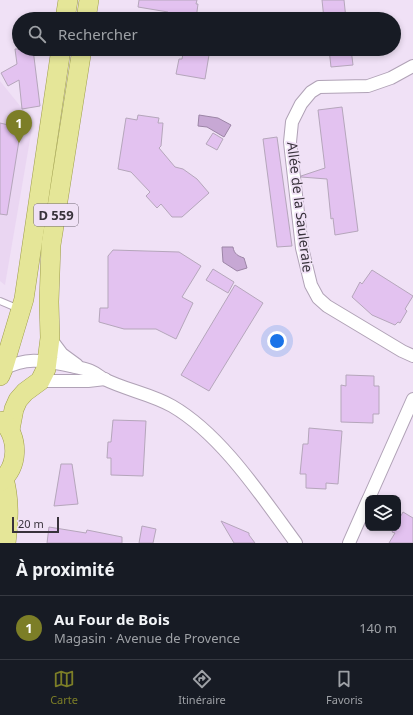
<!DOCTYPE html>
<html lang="fr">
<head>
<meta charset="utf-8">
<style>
	:root { --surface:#171b24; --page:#242831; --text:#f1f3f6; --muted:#9ea1a6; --line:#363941; --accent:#7c7e27 }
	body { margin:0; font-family:"Noto Sans",sans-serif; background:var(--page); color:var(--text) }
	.controls { position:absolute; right:12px; bottom:12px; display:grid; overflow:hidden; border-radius:8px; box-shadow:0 2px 6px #0003 }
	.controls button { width:36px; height:36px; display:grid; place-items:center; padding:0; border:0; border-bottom:1px solid var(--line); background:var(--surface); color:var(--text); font:20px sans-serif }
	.scale { position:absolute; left:12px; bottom:10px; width:47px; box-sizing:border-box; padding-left:4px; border:2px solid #38323b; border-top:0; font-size:11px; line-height:14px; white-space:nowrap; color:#38323b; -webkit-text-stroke:3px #f0e1f6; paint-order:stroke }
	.you { position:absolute; left:277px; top:341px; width:14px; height:14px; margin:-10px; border:3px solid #fff; border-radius:50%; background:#1a73e8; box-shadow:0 0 0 6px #1a73e833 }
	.badge { display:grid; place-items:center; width:26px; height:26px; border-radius:50%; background:var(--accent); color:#fff; font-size:13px; font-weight:700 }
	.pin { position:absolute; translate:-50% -33px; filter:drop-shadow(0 1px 2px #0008) }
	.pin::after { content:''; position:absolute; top:21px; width:14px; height:12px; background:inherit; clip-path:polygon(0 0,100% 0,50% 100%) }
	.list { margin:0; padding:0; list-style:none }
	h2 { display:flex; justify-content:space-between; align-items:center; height:52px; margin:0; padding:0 16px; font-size:17px }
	h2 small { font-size:13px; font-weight:400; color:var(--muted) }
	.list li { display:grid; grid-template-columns:26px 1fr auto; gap:12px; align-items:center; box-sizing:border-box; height:64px; padding:0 16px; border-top:1px solid var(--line) }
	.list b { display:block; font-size:15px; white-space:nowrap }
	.list p { margin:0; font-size:13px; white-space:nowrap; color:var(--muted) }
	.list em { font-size:13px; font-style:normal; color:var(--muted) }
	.icon { flex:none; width:22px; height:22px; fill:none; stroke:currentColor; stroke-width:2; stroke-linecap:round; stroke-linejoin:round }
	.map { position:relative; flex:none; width:413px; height:543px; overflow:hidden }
	.search { position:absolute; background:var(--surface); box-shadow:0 2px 6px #0003; left:12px; right:12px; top:12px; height:44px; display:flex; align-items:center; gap:10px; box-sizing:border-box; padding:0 14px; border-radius:22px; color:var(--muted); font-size:15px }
	.sheet { height:116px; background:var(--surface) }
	nav { display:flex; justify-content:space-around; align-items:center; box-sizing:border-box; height:56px; border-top:1px solid var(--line); background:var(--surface); font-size:11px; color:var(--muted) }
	nav a { display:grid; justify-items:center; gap:2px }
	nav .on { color:var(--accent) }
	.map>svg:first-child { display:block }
	.built { fill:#ead6f2 }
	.water { fill:#c7a8d4; stroke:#9c85a6 }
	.building { fill:#e3c2f0; stroke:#b5a6bb }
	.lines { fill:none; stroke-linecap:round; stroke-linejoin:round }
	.lane-casing { stroke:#b0a2b6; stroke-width:8 }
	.street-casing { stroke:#b0a2b6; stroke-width:14 }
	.primary-casing { stroke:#9d9d4b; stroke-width:20 }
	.lane { stroke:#fff; stroke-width:6 }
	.street { stroke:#fff; stroke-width:12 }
	.primary { stroke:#e5e698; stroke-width:19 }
	.labels { text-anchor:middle; stroke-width:3.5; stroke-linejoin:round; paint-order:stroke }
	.shield { fill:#f0e1f6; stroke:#6f6673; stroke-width:1 }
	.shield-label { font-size:13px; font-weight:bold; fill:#38323b }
	.street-label { font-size:14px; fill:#38323b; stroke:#f0e1f6 }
</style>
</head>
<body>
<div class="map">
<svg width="413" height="543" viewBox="0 0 413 543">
	<rect width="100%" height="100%" fill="#f0e1f6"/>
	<polygon class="built" points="0,81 33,122 5,285 0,281"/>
	<g class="water">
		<polygon points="199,115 218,118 231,125 224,137 207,127 198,126"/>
		<path d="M222,247H233C234,254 238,256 244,258L247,268L237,271L223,262Z"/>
	</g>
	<g class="building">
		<polygon points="139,0 197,0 196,4 198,4 196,19 168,19 168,12 138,7"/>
		<polygon points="322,0 344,0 346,19 324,19"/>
		<polygon points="15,49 33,49 40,106 22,109 19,80 8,86 1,73 17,64"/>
		<polygon points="184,49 210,49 205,79 176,74 179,59 182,59"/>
		<polygon points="329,49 351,49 353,65 331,67"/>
		<polygon points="342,107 358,231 335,235 333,218 331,219 327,179 301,177 301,176 325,168 318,110"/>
		<polygon points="138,115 159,118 158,123 163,123 161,146 159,148 175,167 183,169 197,179 209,193 182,217 172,217 161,204 157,208 146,196 150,192 131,172 118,169 126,118 137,120"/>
		<polygon points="0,123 21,128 7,215 0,214"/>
		<polygon points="213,133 223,139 217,150 206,144"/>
		<polygon points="277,137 292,246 277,247 263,139"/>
		<polygon points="113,250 179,252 201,266 182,297 193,303 176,339 156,329 124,329 99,322 100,308 108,308 108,256"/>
		<polygon points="213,269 234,282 228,293 206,280"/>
		<polygon points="372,270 413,296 405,309 407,311 400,323 398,322 395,325 372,315 352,297 360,282 362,284"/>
		<polygon points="235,285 263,303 209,391 181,375"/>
		<polygon points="346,375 374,376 374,386 379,386 379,414 373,414 373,423 341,422 341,385 346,386"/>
		<polygon points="113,420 146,421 143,476 111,475 111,458 107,458 108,442 111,442"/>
		<polygon points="309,428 342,431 338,484 326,483 326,489 306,488 306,474 300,474 303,444 308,444"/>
		<polygon points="61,464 72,464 78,504 54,506"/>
		<polygon points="403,512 413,518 413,543 389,543 395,533 392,532 394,528 398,528 398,521"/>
		<polygon points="221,521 249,533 249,535 255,543 234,543"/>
		<polygon points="142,526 156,529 153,543 139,543"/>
		<polygon points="49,527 86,533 87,530 122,537 122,543 47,543"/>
	</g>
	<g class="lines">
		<defs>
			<polyline id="lane" points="0,301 19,309"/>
			<g id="street">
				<polyline points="413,66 391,78 368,86 319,87 311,92 301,104 292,122 290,142 302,248 311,285 318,298 327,306 402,351 413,356"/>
				<polyline points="50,338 62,354 77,365"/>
				<path d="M3,369C29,356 44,361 71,366C78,368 84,368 91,371C96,373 100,377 104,379C126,390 151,394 172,406C222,435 262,497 296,543"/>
				<polyline points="40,381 88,381 105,379"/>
				<polyline points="369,498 413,399"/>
				<polyline points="349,543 368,500"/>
			</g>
			<g id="primary">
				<polyline points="65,19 68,0"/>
				<polyline points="86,19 89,0"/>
				<polyline points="0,376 3,369 24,299 61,49"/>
				<polyline points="10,430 14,409 18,400 25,392 40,381 46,369 50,338 49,302 51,245 82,49"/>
				<path d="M4,479C10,500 9,521 6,543"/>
				<path d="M0,482C19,466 19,439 3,421"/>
			</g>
		</defs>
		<use href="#lane" class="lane-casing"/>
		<use href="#street" class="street-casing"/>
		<use href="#primary" class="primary-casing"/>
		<use href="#lane" class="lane"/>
		<use href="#street" class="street"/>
		<use href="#primary" class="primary"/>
	</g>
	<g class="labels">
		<rect class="shield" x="34" y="204" width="44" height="22" rx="3"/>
		<g class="shield-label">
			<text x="56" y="220">D 559</text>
		</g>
		<g class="street-label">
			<text transform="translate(300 207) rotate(83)" y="5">Allée de la Sauleraie</text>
		</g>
	</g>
</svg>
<div class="controls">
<button><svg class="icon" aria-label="layers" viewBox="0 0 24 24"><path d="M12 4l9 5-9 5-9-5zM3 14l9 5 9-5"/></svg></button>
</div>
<div class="scale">20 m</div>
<div class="you"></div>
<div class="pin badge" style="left:19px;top:143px">1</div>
<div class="search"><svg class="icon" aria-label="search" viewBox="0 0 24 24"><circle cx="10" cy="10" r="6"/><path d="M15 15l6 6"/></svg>Rechercher</div>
</div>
<section class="sheet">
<h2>À proximité<small></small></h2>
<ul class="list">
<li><span class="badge">1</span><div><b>Au Four de Bois</b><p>Magasin · Avenue de Provence</p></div><em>140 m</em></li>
</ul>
</section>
<nav>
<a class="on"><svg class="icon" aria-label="map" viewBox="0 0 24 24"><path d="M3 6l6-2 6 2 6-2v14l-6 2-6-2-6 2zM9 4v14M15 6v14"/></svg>Carte</a>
<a><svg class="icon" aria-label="directions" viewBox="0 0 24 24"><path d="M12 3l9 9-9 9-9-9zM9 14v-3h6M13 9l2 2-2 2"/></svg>Itinéraire</a>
<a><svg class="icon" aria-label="saved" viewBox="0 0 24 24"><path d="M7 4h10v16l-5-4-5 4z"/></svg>Favoris</a>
</nav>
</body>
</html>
